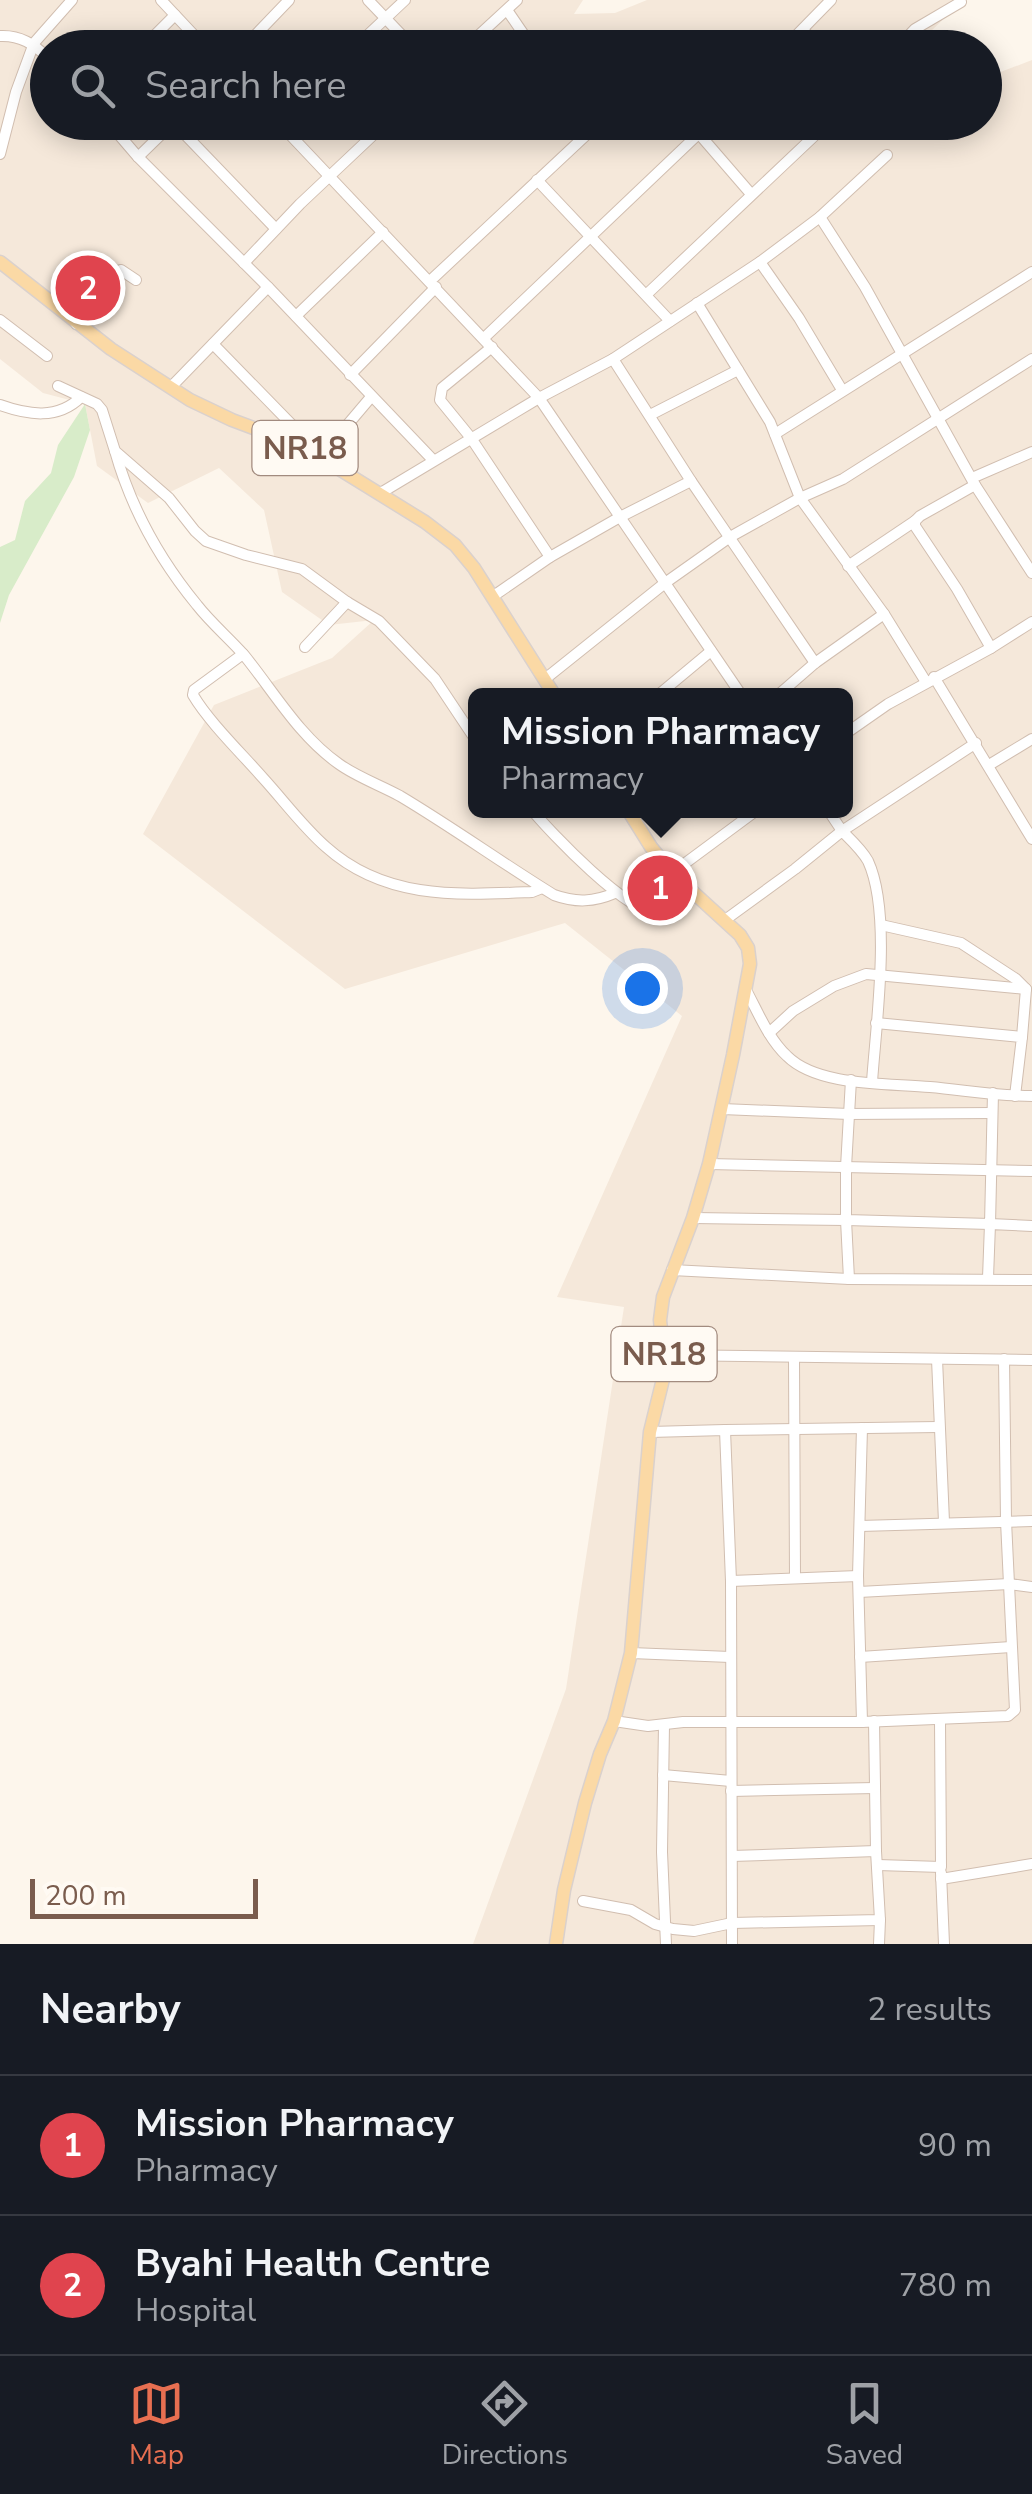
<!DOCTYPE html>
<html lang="en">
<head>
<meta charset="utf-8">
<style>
	:root { --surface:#171b24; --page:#242831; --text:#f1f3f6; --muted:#9ea1a6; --line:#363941; --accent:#e76f51 }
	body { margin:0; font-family:"Nunito Sans",sans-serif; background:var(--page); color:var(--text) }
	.scale { position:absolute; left:30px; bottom:25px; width:228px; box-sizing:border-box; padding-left:10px; border:5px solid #7a5c4d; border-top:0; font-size:28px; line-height:35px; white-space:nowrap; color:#7a5c4d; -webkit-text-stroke:8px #fffaf3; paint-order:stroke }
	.you { position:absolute; left:642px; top:988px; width:35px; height:35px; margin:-25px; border:8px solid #fff; border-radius:50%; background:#1a73e8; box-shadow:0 0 0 15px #1a73e833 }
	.badge { display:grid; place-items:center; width:65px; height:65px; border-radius:50%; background:var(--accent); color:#fff; font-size:32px; font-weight:700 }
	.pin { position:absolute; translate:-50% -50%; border:5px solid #fff; box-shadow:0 2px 10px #0006 }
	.popup { position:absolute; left:468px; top:688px; width:385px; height:130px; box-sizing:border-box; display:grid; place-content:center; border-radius:15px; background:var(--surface); filter:drop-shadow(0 2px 8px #0005); font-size:32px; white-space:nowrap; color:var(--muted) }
	.popup b { font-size:38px; color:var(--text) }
	.popup::after { content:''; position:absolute; left:50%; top:100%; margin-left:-20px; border:20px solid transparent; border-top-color:var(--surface) }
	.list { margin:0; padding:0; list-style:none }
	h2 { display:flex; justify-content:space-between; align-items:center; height:130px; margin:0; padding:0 40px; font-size:42px }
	h2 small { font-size:32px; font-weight:400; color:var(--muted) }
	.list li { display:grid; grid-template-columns:65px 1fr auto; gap:30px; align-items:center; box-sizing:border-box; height:140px; padding:0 40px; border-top:2px solid var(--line) }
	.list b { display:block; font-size:38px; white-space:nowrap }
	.list p { margin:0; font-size:32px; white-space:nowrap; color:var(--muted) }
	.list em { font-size:32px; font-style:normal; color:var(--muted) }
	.icon { flex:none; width:55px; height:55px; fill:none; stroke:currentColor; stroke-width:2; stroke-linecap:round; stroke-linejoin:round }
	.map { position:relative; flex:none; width:1032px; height:1944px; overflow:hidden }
	.search { position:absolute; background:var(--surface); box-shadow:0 5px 25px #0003; left:30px; right:30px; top:30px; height:110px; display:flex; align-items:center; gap:25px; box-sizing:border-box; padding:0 35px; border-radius:55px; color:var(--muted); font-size:38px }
	.sheet { height:410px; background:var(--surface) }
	nav { display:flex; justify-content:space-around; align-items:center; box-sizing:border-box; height:140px; border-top:2px solid var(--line); background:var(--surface); font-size:28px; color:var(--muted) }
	nav a { display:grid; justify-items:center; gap:5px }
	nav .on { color:var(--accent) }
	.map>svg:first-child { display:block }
	.residential { fill:#f5e8da; fill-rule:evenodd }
	.green { fill:#d8ecc9 }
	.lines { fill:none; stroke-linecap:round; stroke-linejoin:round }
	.minor-casing { stroke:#d1beb0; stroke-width:12 }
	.major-casing { stroke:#dad1cd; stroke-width:15 }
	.minor { stroke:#fff; stroke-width:10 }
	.major { stroke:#fbd9a5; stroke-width:12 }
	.labels { text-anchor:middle; stroke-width:10; stroke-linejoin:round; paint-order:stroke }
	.shield { fill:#fffaf3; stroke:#a28b7f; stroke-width:2.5 }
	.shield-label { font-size:32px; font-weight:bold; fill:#7a5c4d }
</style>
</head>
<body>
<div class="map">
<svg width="1032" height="1944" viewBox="0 0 1032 1944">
	<rect width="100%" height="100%" fill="#fdf6ec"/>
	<path class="residential" d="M0,0H583L574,14L615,13L647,0H963L925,37L928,47L48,48V122H984L985,78L1032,60V1944H473L566,1689L624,1307L557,1297L682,1016L565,923L345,989L143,834L214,705L332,658L374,620L329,625L282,592L264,510L219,468L148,503L97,466L85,404L43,393L0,359ZM475,696H845V810H475Z"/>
	<polygon class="green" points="85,404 90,430 74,477 9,595 0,623 0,547 15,540 25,501 51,473 58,445"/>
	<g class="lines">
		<defs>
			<g id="minor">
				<polyline points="161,0 206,48"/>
				<polyline points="368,0 414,48"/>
				<polyline points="507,10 533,48"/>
				<polyline points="803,30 821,48"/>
				<path d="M0,36C20,35 34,44 48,58"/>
				<polyline points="142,48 175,15"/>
				<polyline points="243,48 289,0"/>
				<polyline points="354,48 405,0"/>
				<polyline points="465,48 517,0"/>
				<polyline points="784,48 831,0"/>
				<polyline points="897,48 915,29 961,2"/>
				<polyline points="108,122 138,157 268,287 433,460"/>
				<polyline points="278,122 539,398 742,696"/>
				<polyline points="686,122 700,135 751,194"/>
				<polyline points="174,123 276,229"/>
				<polyline points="0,154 16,92 34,43 72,0"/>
				<polyline points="138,157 174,122"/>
				<polyline points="537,180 670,321"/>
				<polyline points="820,217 865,287 975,485 1032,573"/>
				<polyline points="760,262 799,318 842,390"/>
				<polyline points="244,263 300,204 387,122"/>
				<polyline points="430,281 600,122"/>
				<polyline points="647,294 829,122"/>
				<polyline points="697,303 770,422 800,498 884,614 926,682"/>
				<polyline points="296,316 383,232"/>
				<polyline points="0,320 47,356"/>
				<polyline points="76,324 112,273 121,270 136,280"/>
				<polyline points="484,338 711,122"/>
				<polyline points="213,344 293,426 302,446"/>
				<polyline points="492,347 442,388 440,400 471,438 550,557 620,517 691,481"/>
				<polyline points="613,359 691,481 815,663"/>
				<polyline points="350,375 436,287"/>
				<polyline points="58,386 97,404 102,410 115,451 169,498 195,531 206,541 246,555 302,569 347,602 379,621 435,679 475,739"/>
				<polyline points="171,387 268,287"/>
				<path d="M0,405C28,415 58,420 81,397"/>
				<polyline points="650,415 738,370"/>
				<polyline points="775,434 1032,272"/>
				<path d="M115,451C131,508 160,560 197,605C211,623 229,638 244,655C274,692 299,736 339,764C357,777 380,785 400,796C452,827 502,863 554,895C576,903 594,902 615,893"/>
				<polyline points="321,456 371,397"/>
				<polyline points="972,478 1032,452"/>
				<polyline points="975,485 920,516 915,521 915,526 957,589 991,648"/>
				<polyline points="379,494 539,398 613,359 760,262 820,217 887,155"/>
				<polyline points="848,566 915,521"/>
				<polyline points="492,597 550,557"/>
				<polyline points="305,647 347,602"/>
				<path d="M243,654L194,690L193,695C209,722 242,754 263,778C284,801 303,827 326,847C385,900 458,895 532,892L542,888"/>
				<polyline points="934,677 1032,839"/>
				<polyline points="545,679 665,583 730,537 800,498 843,479 1032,359"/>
				<polyline points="657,696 711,651"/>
				<polyline points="777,696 815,663 884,614"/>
				<polyline points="845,734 888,704 991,648 1032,622"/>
				<polyline points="989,765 1032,739"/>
				<path d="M532,810C549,831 631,917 657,912C669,910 679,895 687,887"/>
				<polyline points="828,810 842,831 976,743"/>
				<polyline points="672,873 757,810"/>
				<path d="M725,920L795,869L842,831C851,840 862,850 868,861C892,913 876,1023 872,1082"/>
				<polyline points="881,925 961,943 1016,979 1026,989 1022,1037"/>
				<path d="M746,990C758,1012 768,1038 787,1056C818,1087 889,1083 930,1087C964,1090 998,1096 1032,1096"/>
				<polyline points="876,1023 1022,1037 1015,1096"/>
				<polyline points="769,1033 793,1011 834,986 866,974 1026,989"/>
				<polyline points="851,1080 846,1167 846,1220 990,1224 993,1093"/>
				<polyline points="722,1109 849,1114 992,1113"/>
				<polyline points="709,1164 1032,1171"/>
				<polyline points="693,1218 846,1220 849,1279"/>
				<polyline points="672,1270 849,1279 1032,1280"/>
				<polyline points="988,1278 990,1224 1032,1226"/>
				<polyline points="664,1355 1032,1360"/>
				<polyline points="794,1358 795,1578"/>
				<polyline points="937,1359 944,1522"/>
				<polyline points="725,1430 938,1427"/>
				<polyline points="650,1432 725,1430 731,1581 732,1944"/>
				<polyline points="860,1526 1032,1521"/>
				<polyline points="731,1581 858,1576"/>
				<polyline points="859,1592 1009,1584 1032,1587"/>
				<polyline points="631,1653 730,1657"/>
				<polyline points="860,1657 1011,1647"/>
				<polyline points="614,1721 648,1726 683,1722 862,1722 1008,1716 1015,1710 1006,1521 1004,1359"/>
				<polyline points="874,1721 876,1851"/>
				<polyline points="862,1722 858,1576 862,1428"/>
				<polyline points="664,1725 662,1852 666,1944"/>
				<polyline points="663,1775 731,1781"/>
				<polyline points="731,1791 875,1788"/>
				<polyline points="878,1865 941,1867 940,1720"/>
				<polyline points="941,1873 944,1944"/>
				<polyline points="941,1879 1032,1864"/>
				<polyline points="583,1901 631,1910 655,1924 673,1929 694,1931 732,1923 880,1920 876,1851 732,1856"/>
				<polyline points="879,1944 880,1920"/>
			</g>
			<g id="major">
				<polyline points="0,262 111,349 190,400 232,420 302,446 425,522 455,545 474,568 555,696"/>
				<polyline points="556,1944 564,1890 585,1803 600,1754 614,1721 631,1653 650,1432 665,1371 660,1320 663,1297 693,1218 709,1164 733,1055 750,964 748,948 740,935 672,873 651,847 628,810"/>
			</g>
		</defs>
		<use href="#minor" class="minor-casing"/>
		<use href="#major" class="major-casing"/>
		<use href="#minor" class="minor"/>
		<use href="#major" class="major"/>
	</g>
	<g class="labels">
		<g class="shield">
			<rect x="252.5" y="421" width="105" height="54" rx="8"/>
			<rect x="611.5" y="1327" width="105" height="54" rx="8"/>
		</g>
		<g class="shield-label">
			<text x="305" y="459">NR18</text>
			<text x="664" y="1365">NR18</text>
		</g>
	</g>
</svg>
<div class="scale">200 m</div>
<div class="you"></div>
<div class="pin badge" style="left:660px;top:888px;background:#e0444e">1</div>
<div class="popup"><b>Mission Pharmacy</b>Pharmacy</div>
<div class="pin badge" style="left:88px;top:288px;background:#e0444e">2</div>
<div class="search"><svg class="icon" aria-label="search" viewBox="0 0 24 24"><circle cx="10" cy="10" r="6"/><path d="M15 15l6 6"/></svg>Search here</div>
</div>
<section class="sheet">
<h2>Nearby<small>2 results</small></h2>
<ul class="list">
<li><span class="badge" style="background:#e0444e">1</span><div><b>Mission Pharmacy</b><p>Pharmacy</p></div><em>90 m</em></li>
<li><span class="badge" style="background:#e0444e">2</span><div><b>Byahi Health Centre</b><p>Hospital</p></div><em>780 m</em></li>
</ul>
</section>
<nav>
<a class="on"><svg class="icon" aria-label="map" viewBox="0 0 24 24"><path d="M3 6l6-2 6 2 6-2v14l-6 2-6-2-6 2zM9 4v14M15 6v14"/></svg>Map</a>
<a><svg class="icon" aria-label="directions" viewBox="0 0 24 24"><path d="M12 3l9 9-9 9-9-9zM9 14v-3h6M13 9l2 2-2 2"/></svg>Directions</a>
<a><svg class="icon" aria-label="saved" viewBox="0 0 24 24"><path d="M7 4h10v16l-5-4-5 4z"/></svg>Saved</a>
</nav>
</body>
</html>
